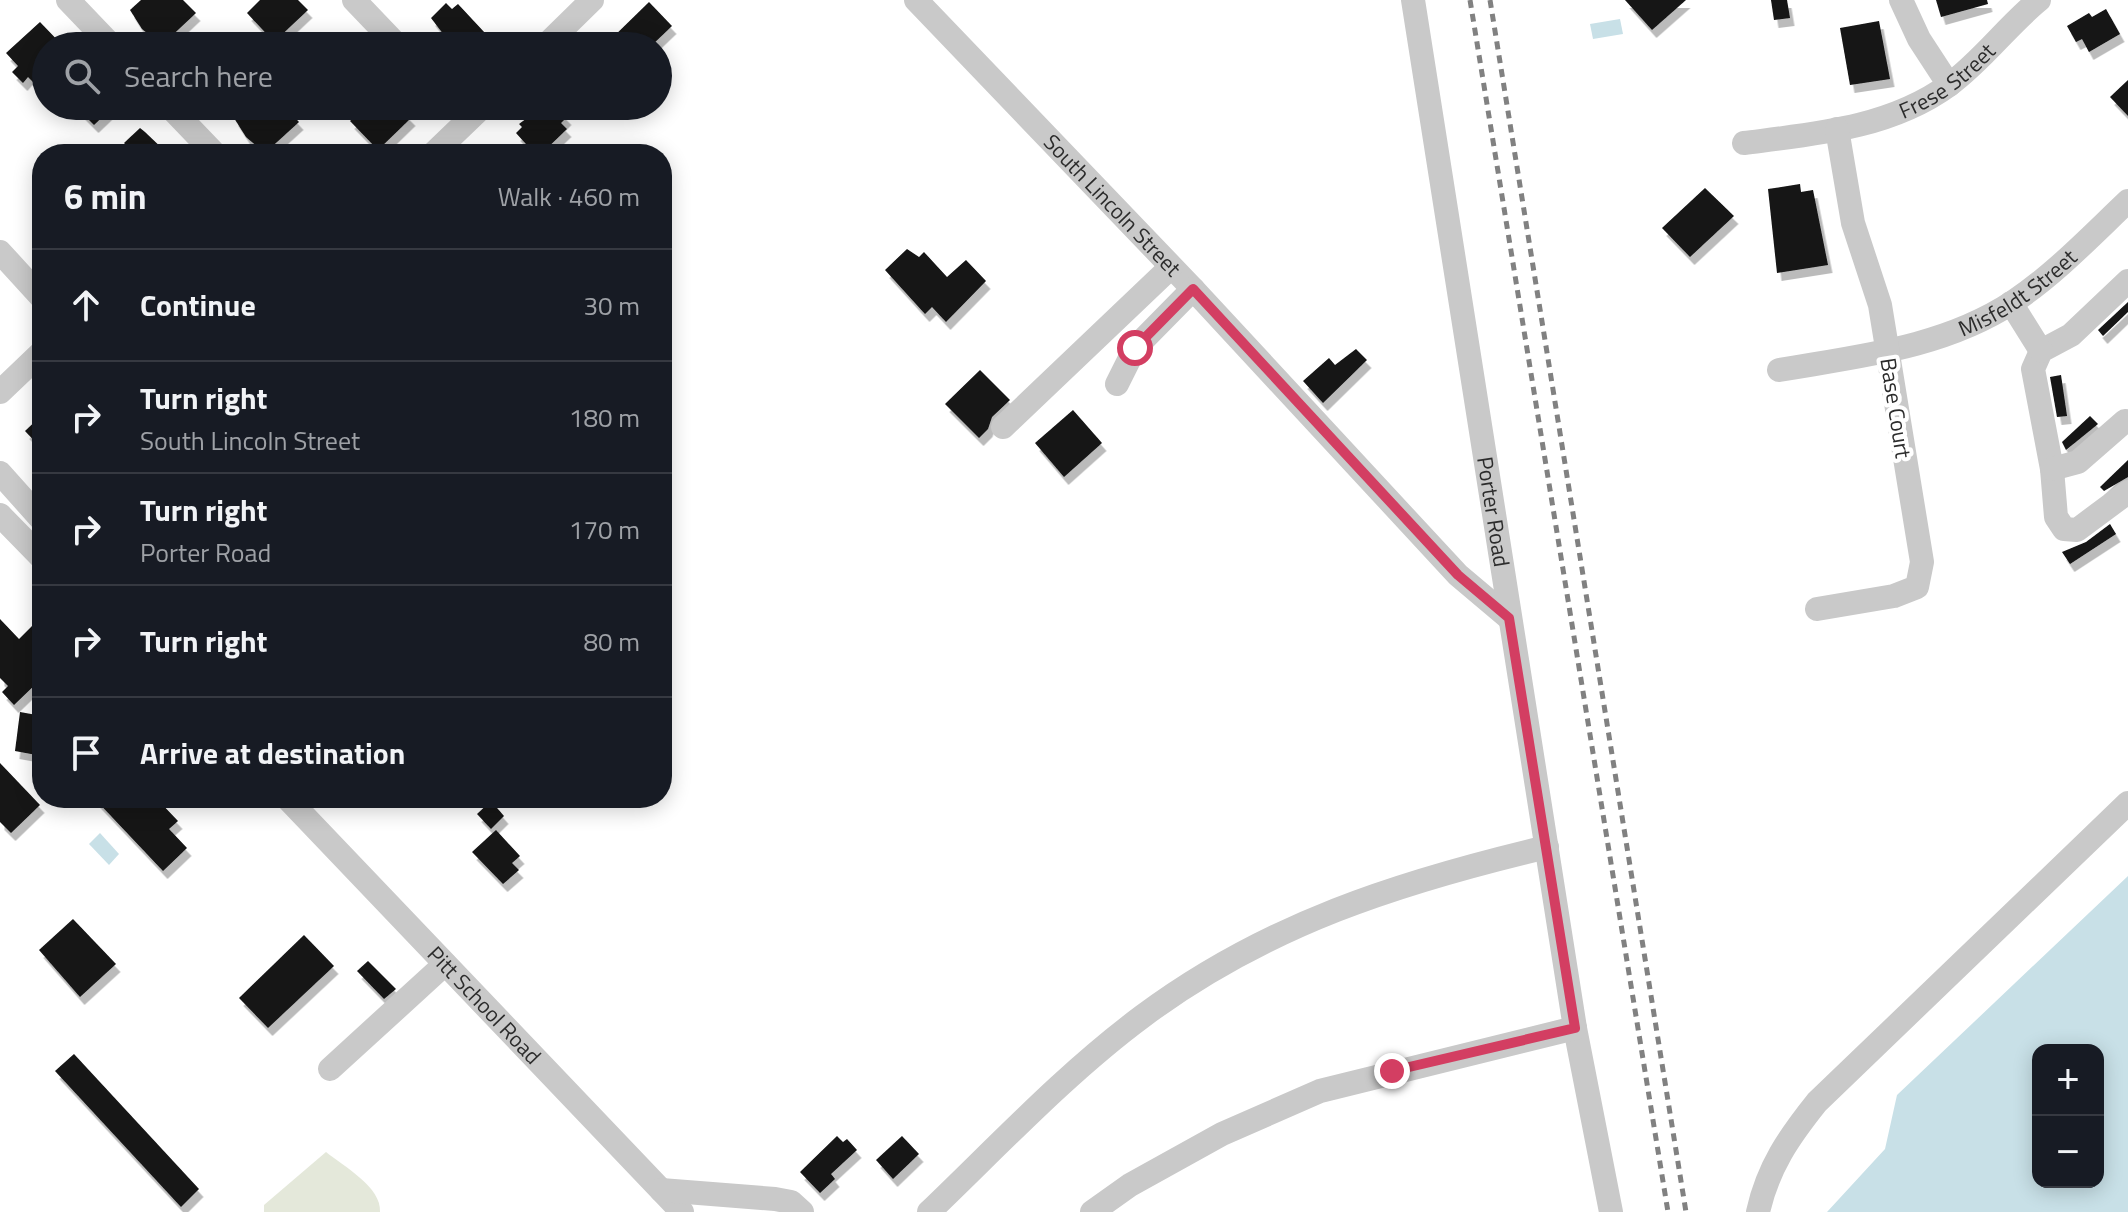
<!DOCTYPE html>
<html lang="en">
<head>
<meta charset="utf-8">
<style>
	:root { --surface:#171b24; --page:#242831; --text:#f1f3f6; --muted:#9ea1a6; --line:#363941 }
	body { margin:0; font-family:"Titillium Web",sans-serif; background:var(--page); color:var(--text) }
	.controls { position:absolute; right:24px; bottom:24px; display:grid; overflow:hidden; border-radius:16px; box-shadow:0 4px 20px #0003 }
	.controls button { width:72px; height:72px; display:grid; place-items:center; padding:0; border:0; border-bottom:2px solid var(--line); background:var(--surface); color:var(--text); font:40px sans-serif }
	.stop { position:absolute; width:24px; height:24px; margin:-18px; border:6px solid #d33e62; border-radius:50%; background:#fff }
	.stop.end { background:#d33e62; border-color:#fff; box-shadow:0 2px 8px #0008 }
	.list { margin:0; padding:0; list-style:none }
	h2 { display:flex; justify-content:space-between; align-items:center; height:104px; margin:0; padding:0 32px; font-size:34px }
	h2 small { font-size:26px; font-weight:400; color:var(--muted) }
	.list li { display:grid; grid-template-columns:52px 1fr auto; gap:24px; align-items:center; box-sizing:border-box; height:112px; padding:0 32px; border-top:2px solid var(--line) }
	.list b { display:block; font-size:30px; white-space:nowrap }
	.list p { margin:0; font-size:26px; white-space:nowrap; color:var(--muted) }
	.list em { font-size:26px; font-style:normal; color:var(--muted) }
	.icon { flex:none; width:44px; height:44px; fill:none; stroke:currentColor; stroke-width:2; stroke-linecap:round; stroke-linejoin:round }
	.map { position:relative; flex:none; width:2128px; height:1212px; overflow:hidden }
	.search { position:absolute; background:var(--surface); box-shadow:0 4px 20px #0003; left:32px; top:32px; width:640px; height:88px; display:flex; align-items:center; gap:20px; box-sizing:border-box; padding:0 28px; border-radius:44px; color:var(--muted); font-size:30px }
	.panel { position:absolute; background:var(--surface); box-shadow:0 4px 20px #0003; left:32px; top:144px; width:640px; height:664px; border-radius:32px }
	.map>svg:first-child { display:block }
	.green { fill:#e4e8da }
	.water { fill:#c8e0e7; fill-rule:evenodd }
	.building { fill:#131313; filter:url(#shadow) }
	.lines { fill:none; stroke-linecap:round; stroke-linejoin:round }
	.minor { stroke:#c9c9c9; stroke-width:24 }
	.rail { stroke:#818181; stroke-width:5; stroke-dasharray:8 6; stroke-linecap:butt }
	.route { stroke:#d33e62; stroke-width:10 }
	.labels { text-anchor:middle; stroke-width:8; stroke-linejoin:round; paint-order:stroke }
	.street-label { font-size:22px; fill:#2c2c2c; stroke:#fff }
</style>
</head>
<body>
<div class="map">
<svg width="2128" height="1212" viewBox="0 0 2128 1212">
	<defs>
		<filter id="shadow"><feDropShadow dx="4.5" dy="8" stdDeviation="0" flood-color="#0004"/></filter>
	</defs>
	<rect width="100%" height="100%" fill="#fff"/>
	<path class="green" d="M326,1152C343,1166 382,1187 380,1212H264V1205Z"/>
	<g class="water">
		<polygon points="1620,19 1623,34 1593,39 1590,24"/>
		<polygon points="100,833 119,854 109,865 89,844"/>
		<path d="M2128,876V1212H1827L1885,1149L1897,1095ZM2038,1050H2098V1182H2038Z"/>
	</g>
	<g class="building">
		<polygon points="141,0 183,0 196,13 162,45 142,29 130,10"/>
		<polygon points="260,0 298,0 308,10 274,42 247,13"/>
		<polygon points="1625,0 1686,0 1652,30"/>
		<polygon points="1771,0 1787,0 1790,18 1774,20"/>
		<polygon points="1936,0 1987,0 1988,4 1941,17"/>
		<polygon points="649,2 672,26 651,46 604,46"/>
		<polygon points="446,3 452,9 458,4 485,33 472,46 450,46 442,38 444,35 431,18"/>
		<polygon points="2106,9 2120,34 2089,52 2082,39 2076,42 2067,26 2089,13 2092,17"/>
		<polygon points="1879,21 1890,79 1850,85 1840,28"/>
		<polygon points="40,22 63,46 46,46 46,71 34,83 28,77 23,83 12,72 18,66 6,53"/>
		<polygon points="2128,80 2128,116 2110,97"/>
		<polygon points="75,106 114,106 94,125"/>
		<polygon points="247,106 284,106 299,122 265,153 246,137 234,118"/>
		<polygon points="366,106 399,106 411,118 378,150 350,121"/>
		<polygon points="543,106 556,106 567,117 561,123 567,129 541,154 535,154 516,133 522,127 519,124"/>
		<polygon points="140,128 145,132 168,154 134,154 124,143"/>
		<polygon points="1800,184 1801,192 1813,190 1828,265 1777,273 1768,189"/>
		<polygon points="1705,188 1734,216 1690,257 1662,228"/>
		<polygon points="907,249 919,257 924,252 947,277 966,260 986,281 946,322 932,307 925,314 885,270"/>
		<polygon points="2128,302 2128,312 2103,336 2098,330"/>
		<polygon points="1356,349 1367,360 1323,403 1303,381 1329,358 1335,365"/>
		<polygon points="980,370 1010,400 992,417 988,429 979,438 945,404"/>
		<polygon points="2061,375 2067,416 2057,417 2050,377"/>
		<polygon points="1073,410 1102,443 1064,477 1035,443"/>
		<polygon points="42,415 42,449 25,431"/>
		<polygon points="2090,416 2098,424 2066,450 2062,442"/>
		<polygon points="2128,460 2128,477 2104,491 2100,487"/>
		<polygon points="2110,524 2116,534 2070,564 2062,552 2086,542"/>
		<polygon points="0,619 19,639 32,626 42,636 42,678 14,705 2,692 8,686 0,678"/>
		<polygon points="20,712 42,716 42,756 15,751"/>
		<polygon points="0,763 40,805 11,833 0,822"/>
		<polygon points="94,798 156,798 178,821 169,829 187,848 163,871"/>
		<polygon points="491,801 504,816 491,829 477,814"/>
		<polygon points="496,830 520,856 512,863 519,870 503,884 472,852"/>
		<polygon points="73,919 116,964 80,997 39,950"/>
		<polygon points="304,935 334,966 268,1028 239,998"/>
		<polygon points="368,961 396,989 384,999 357,971"/>
		<polygon points="74,1054 199,1189 181,1207 55,1071"/>
		<polygon points="837,1136 843,1142 847,1139 857,1150 831,1174 835,1179 820,1193 800,1172"/>
		<polygon points="902,1136 919,1154 893,1179 876,1160"/>
	</g>
	<g class="lines">
		<g class="minor">
			<polyline points="68,0 112,46"/>
			<polyline points="354,0 398,46"/>
			<path id="s1" d="M916,0L1193,289L1458,575L1509,618"/>
			<path id="s2" d="M1413,0L1575,1028L1611,1212"/>
			<polyline points="1901,0 1919,39 1949,85"/>
			<polyline points="545,46 592,0"/>
			<polyline points="169,106 215,154"/>
			<path id="s3" d="M1744,143C1815,134 1890,128 1949,85C1983,60 2007,26 2039,0"/>
			<polyline points="433,154 483,106"/>
			<polyline points="0,252 42,298"/>
			<polyline points="2128,281 2071,335 2041,351 2033,369 2052,469 2056,517 2064,529 2077,530 2128,492"/>
			<polyline points="2011,303 2041,351"/>
			<path id="s4" d="M1779,370C1859,356 1943,348 2013,302C2055,274 2091,236 2128,201"/>
			<polyline points="1117,384 1135,348 1193,289"/>
			<polyline points="0,392 42,352"/>
			<polyline points="1003,427 1171,267"/>
			<polyline points="2052,469 2078,462 2125,421"/>
			<polyline points="0,473 42,520"/>
			<polyline points="0,515 42,558"/>
			<polyline points="1817,609 1894,596 1917,587 1922,562 1880,305 1853,223 1837,129"/>
			<path id="s5" d="M287,798L682,1212"/>
			<polyline points="330,1069 445,964"/>
			<polyline points="661,1190 775,1199 791,1202 802,1212"/>
			<path d="M929,1212C998,1146 1066,1073 1143,1016C1267,924 1399,882 1547,847"/>
			<polyline points="1092,1212 1130,1185 1222,1134 1320,1091 1575,1028"/>
			<path d="M1758,1212C1768,1167 1789,1137 1817,1102L2128,803"/>
		</g>
		<g class="rail">
			<polyline points="1470,0 1668,1212"/>
			<polyline points="1490,0 1686,1212"/>
		</g>
	</g>
	<g class="lines">
		<polyline class="route" points="1135,348 1193,289 1458,575 1509,618 1575,1028 1392,1071"/>
	</g>
	<g class="labels">
		<g class="street-label">
			<text dy="8" stroke="none"><textPath href="#s3" startOffset="216">Frese Street</textPath></text>
			<text dy="8" stroke="none"><textPath href="#s1" startOffset="284">South Lincoln Street</textPath></text>
			<text dy="8" stroke="none"><textPath href="#s4" startOffset="254">Misfeldt Street</textPath></text>
			<text transform="translate(1896 408) rotate(81)" y="8">Base Court</text>
			<text dy="8" stroke="none"><textPath href="#s2" startOffset="518">Porter Road</textPath></text>
			<text dy="8" stroke="none"><textPath href="#s5" startOffset="286">Pitt School Road</textPath></text>
		</g>
	</g>
</svg>
<div class="controls">
<button>+</button>
<button>−</button>
</div>
<div class="stop" style="left:1135px;top:348px"></div>
<div class="stop end" style="left:1392px;top:1071px"></div>
<div class="search"><svg class="icon" aria-label="search" viewBox="0 0 24 24"><circle cx="10" cy="10" r="6"/><path d="M15 15l6 6"/></svg>Search here</div>
<section class="panel">
<h2>6 min<small>Walk · 460 m</small></h2>
<ul class="list">
<li><svg class="icon" aria-label="ahead" viewBox="0 0 24 24"><path d="M12 20V5M6 11l6-6 6 6"/></svg><div><b>Continue</b></div><em>30 m</em></li>
<li><svg class="icon" aria-label="right" viewBox="0 0 24 24"><path d="M7 20v-9h11M14 6l5 5-5 5"/></svg><div><b>Turn right</b><p>South Lincoln Street</p></div><em>180 m</em></li>
<li><svg class="icon" aria-label="right" viewBox="0 0 24 24"><path d="M7 20v-9h11M14 6l5 5-5 5"/></svg><div><b>Turn right</b><p>Porter Road</p></div><em>170 m</em></li>
<li><svg class="icon" aria-label="right" viewBox="0 0 24 24"><path d="M7 20v-9h11M14 6l5 5-5 5"/></svg><div><b>Turn right</b></div><em>80 m</em></li>
<li><svg class="icon" aria-label="arrive" viewBox="0 0 24 24"><path d="M6 21V4h12l-3 4 3 4H6"/></svg><div><b>Arrive at destination</b></div></li>
</ul>
</section>
</div>
</body>
</html>
